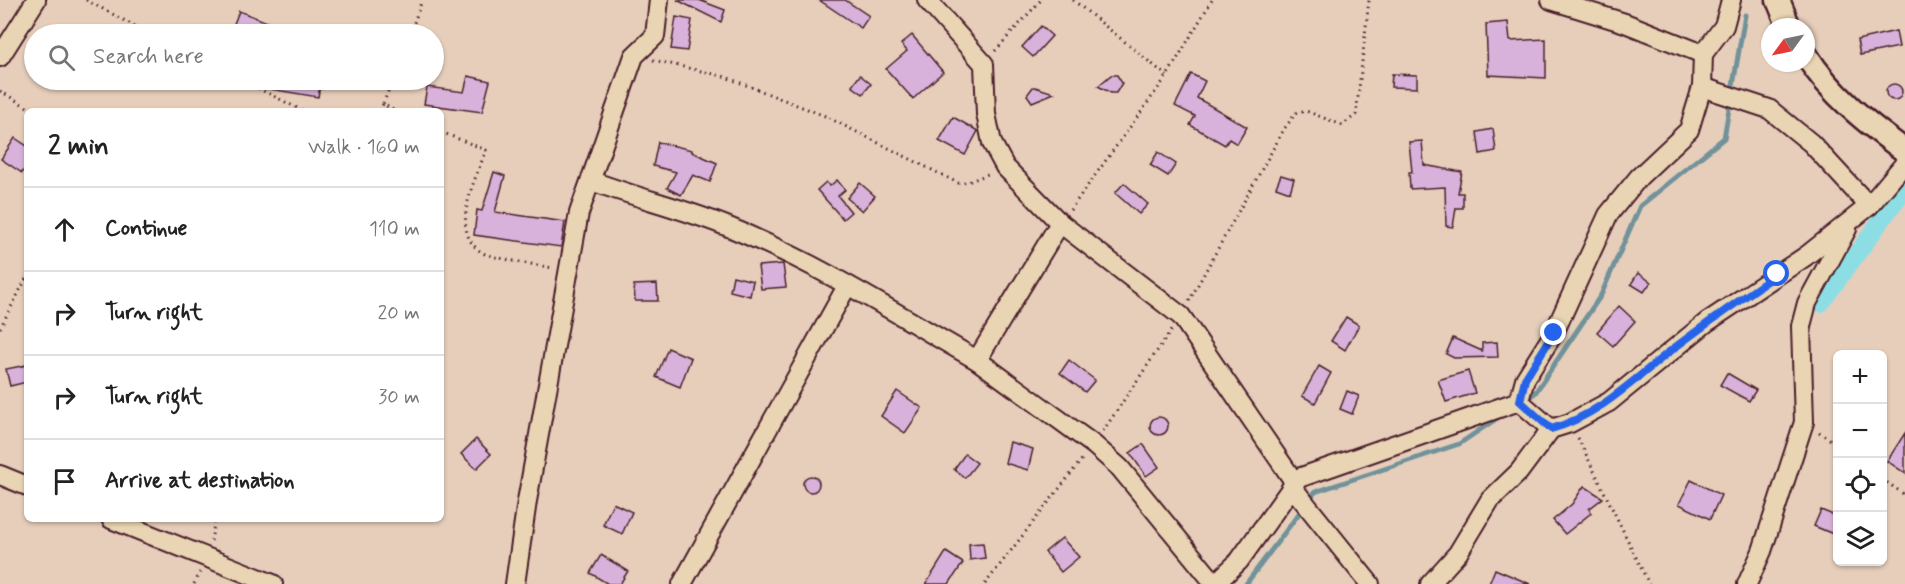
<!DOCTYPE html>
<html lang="en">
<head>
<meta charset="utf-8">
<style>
	:root { --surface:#fff; --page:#f2f2f2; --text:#222; --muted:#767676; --line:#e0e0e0 }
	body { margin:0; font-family:Mynerve,sans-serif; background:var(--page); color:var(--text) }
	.controls { position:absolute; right:18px; bottom:18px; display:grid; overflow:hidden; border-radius:9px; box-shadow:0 2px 4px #0004 }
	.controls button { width:54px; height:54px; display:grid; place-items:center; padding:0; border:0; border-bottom:2px solid var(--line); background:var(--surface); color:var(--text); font:30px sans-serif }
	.compass { position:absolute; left:1761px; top:18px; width:54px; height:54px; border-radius:50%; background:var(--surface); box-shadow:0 2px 4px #0004; rotate:237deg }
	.stop { position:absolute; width:18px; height:18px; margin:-14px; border:4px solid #2563eb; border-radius:50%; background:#fff }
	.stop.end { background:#2563eb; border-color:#fff; box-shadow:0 2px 6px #0008 }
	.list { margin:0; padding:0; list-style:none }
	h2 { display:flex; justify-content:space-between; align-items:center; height:78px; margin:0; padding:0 24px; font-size:26px }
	h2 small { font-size:20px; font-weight:400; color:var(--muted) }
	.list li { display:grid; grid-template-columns:39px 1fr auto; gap:18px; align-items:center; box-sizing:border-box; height:84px; padding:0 24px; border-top:2px solid var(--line) }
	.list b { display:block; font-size:22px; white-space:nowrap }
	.list em { font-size:20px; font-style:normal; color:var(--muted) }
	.icon { flex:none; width:33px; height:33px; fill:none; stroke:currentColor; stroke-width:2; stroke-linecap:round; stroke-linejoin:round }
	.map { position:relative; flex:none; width:1905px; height:584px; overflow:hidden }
	.search { position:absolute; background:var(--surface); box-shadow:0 2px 4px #0004; left:24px; top:24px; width:420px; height:66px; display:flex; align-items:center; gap:15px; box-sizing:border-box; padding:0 21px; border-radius:33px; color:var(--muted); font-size:22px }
	.panel { position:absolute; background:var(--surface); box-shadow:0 2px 4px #0004; left:24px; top:108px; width:420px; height:414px; border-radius:9px }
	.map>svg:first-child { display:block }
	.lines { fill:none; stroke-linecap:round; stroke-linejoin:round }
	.stream { stroke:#72929a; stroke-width:5 }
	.canal { stroke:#8ddee4; stroke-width:18 }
	.building { fill:#d8b2da; stroke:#4a1f2b; stroke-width:1.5 }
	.minor-casing { stroke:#4a1f2b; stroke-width:22 }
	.tertiary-casing { stroke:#4a1f2b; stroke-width:27 }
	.path { stroke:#4a1f2b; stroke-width:3; stroke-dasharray:1.5 4.5; stroke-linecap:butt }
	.minor { stroke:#e9d5b3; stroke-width:18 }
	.tertiary { stroke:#e9d5b3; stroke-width:22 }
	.route { stroke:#2563eb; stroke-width:8 }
</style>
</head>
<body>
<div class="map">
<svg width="1905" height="584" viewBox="0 0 1905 584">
	<rect width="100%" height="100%" fill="#e6cebb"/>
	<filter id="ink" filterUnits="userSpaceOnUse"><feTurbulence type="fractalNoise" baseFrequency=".0167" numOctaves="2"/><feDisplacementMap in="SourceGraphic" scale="12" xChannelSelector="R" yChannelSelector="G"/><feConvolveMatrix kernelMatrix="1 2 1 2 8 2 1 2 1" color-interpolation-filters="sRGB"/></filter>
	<g filter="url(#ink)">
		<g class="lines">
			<g class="stream">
				<polyline points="1525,400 1535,393 1601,295 1640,206 1724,138 1745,15"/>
				<polyline points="1246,584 1315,492 1459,444 1502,415"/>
			</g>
			<polyline class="canal" points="1821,303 1905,188"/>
		</g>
		<g class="building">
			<polygon points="677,0 699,0 725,10 721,22"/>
			<polygon points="819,0 845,0 869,16 861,28"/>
			<polygon points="239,11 267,22 262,34 230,34"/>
			<polygon points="676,17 692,20 687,51 671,49"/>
			<polygon points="1508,22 1510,41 1546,39 1546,78 1488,75 1486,24"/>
			<polygon points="1041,26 1052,36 1033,57 1022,47"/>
			<polygon points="1896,31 1899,47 1860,55 1857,40"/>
			<polygon points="912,35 943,72 913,99 886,69 907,51 901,44"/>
			<polygon points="1191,74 1205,81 1197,98 1247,127 1237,144 1229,139 1225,145 1190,125 1195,116 1175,106"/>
			<polygon points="1392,74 1417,75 1417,88 1391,87"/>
			<polygon points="860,75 871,84 863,94 852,86"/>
			<polygon points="1111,75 1117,75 1122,83 1116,93 1111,93 1098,86"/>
			<polygon points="468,76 490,81 482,112 424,104 427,87 464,92"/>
			<polygon points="258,80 321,80 318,97 257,87"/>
			<circle cx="1894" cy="92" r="8"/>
			<polygon points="1033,87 1035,87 1054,93 1032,102 1027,95"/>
			<polygon points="953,117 978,131 965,155 939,141"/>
			<polygon points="1493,129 1496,151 1480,154 1477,132"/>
			<polygon points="15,138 27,146 27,166 22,173 1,159"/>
			<polygon points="1422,141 1424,165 1462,172 1458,193 1463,193 1463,208 1456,208 1453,227 1446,226 1445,187 1410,189 1409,172 1412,172 1409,142"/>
			<polygon points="658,142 692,150 692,152 717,163 710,182 693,175 681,195 667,188 676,172 653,166"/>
			<polygon points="1158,152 1176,164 1168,176 1150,165"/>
			<polygon points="494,172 505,176 495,212 565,222 561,247 474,235 477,210 482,211"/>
			<polygon points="1281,175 1294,179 1290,192 1276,187"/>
			<polygon points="837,180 845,190 838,196 851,212 843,219 817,190 826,182 830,186"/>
			<polygon points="860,183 875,196 862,211 847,198"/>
			<polygon points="1124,183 1148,204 1139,214 1115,193"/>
			<polygon points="783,264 786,287 761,289 758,266"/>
			<polygon points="1638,273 1651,282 1644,292 1631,284"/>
			<polygon points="733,276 753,281 750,296 730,291"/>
			<polygon points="657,284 658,301 635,301 634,285"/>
			<polygon points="1619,306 1635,321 1613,346 1597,332"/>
			<polygon points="1346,317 1359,325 1345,350 1331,341"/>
			<polygon points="1453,338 1482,351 1482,343 1497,342 1498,357 1454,358 1446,354"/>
			<polygon points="668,348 691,358 680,387 656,377"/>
			<polygon points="1069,360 1095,380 1085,392 1060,373"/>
			<polygon points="27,365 27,382 10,386 6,369"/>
			<polygon points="1319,366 1331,373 1315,403 1302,396"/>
			<polygon points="1468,371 1475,393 1446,402 1438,380"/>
			<polygon points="1727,373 1756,390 1749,401 1720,385"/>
			<polygon points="897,391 922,408 905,433 881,416"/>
			<polygon points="1347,391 1359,396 1352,414 1340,409"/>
			<circle cx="1159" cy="426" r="9"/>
			<polygon points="1905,433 1905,473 1887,461"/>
			<polygon points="476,439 491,454 476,469 461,454"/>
			<polygon points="1010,442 1033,449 1028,470 1005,463"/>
			<polygon points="1143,444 1159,467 1146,476 1130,453"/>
			<polygon points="965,454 977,463 965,478 954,469"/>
			<circle cx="811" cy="484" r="8"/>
			<polygon points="1691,480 1721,495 1710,519 1679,504"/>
			<polygon points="1584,486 1603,498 1589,509 1591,513 1565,534 1553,520 1572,504"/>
			<polygon points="613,503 632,512 622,534 603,525"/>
			<polygon points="1821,510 1838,517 1838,536 1814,526"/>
			<polygon points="1062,538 1079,557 1061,572 1045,552"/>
			<polygon points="983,543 985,558 970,560 969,544"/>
			<polygon points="946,552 963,563 949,584 926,584"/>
			<polygon points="601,555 628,571 620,584 608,584 590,573"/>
			<polygon points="1495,569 1530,584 1489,584"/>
		</g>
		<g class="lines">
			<defs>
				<g id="minor">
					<polyline points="927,0 984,64 986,114 992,143 1005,167 1060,223"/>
					<polyline points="1551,0 1625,23 1703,54"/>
					<polyline points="0,57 36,0"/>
					<polyline points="1702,87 1769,109 1811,143 1869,206"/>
					<path d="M592,181C637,198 686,209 731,228C817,263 897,314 977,360L1060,223L1181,316L1293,480"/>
					<polyline points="977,360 1094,445 1120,468 1215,584 1239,561 1292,487 1293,480 1519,401"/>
					<polyline points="1519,401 1525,379 1554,333 1608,215 1639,177 1689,130 1702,87 1703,54 1724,26 1731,0"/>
					<polyline points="1519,401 1551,429"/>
					<polyline points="0,475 27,486"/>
					<polyline points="1292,487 1370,584"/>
					<polyline points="111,519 273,584"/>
					<polyline points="515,584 527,501 579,213 634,56 655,36 659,0"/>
					<polyline points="682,584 847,286"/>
					<polyline points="1430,584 1458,553 1490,500 1519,472 1551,429 1570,423 1609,402 1707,322 1806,256 1869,206 1905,163"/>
					<polyline points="1747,584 1762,551 1804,422 1801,326 1807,303 1847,229"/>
				</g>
				<g id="tertiary">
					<polyline points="1778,0 1789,27"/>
					<path d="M1806,55C1831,95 1867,123 1905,151"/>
				</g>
			</defs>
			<use href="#minor" class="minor-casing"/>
			<use href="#tertiary" class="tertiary-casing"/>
			<g class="path">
				<polyline points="86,0 150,34"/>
				<polyline points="1073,0 1167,76"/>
				<polyline points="410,34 422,0"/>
				<polyline points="995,51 1041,0"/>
				<polyline points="653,60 723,76 825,116 958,183 968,182 988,174"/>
				<polyline points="242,80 303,111"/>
				<polyline points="393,80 383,104 395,111"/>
				<polyline points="0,91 34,111"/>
				<polyline points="380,111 383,104"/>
				<path d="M441,132L486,150C476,179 447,232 483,253C491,258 539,265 552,268"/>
				<polyline points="1070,210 1167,76 1212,0"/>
				<polyline points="1189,301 1284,129 1296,113 1306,111 1342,125 1356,115 1369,0"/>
				<polyline points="0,328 27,277"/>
				<polyline points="1103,431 1172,329"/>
				<polyline points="1819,432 1838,445"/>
				<polyline points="1578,438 1649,584"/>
				<polyline points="1882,479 1905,495"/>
				<polyline points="211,541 215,519"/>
				<polyline points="194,584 200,572"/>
				<polyline points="985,584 1083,458"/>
			</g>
			<use href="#minor" class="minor"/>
			<use href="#tertiary" class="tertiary"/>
		</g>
	</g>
	<g class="lines" filter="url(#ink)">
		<path class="route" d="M1554,333L1525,379L1520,401L1551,429C1600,415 1634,379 1673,349C1707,323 1742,299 1777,274"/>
	</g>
</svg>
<div class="controls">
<button>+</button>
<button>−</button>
<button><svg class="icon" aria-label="locate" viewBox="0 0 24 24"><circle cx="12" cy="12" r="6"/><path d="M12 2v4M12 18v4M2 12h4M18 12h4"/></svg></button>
<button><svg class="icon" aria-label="layers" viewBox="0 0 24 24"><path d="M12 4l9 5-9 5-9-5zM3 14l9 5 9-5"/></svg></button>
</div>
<svg class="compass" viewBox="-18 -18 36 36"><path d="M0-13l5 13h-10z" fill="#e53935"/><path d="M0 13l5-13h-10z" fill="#767676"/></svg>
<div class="stop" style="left:1777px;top:274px"></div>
<div class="stop end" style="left:1554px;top:333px"></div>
<div class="search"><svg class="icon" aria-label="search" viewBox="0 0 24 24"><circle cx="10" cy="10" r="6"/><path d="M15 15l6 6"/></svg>Search here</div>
<section class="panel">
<h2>2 min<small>Walk · 160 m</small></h2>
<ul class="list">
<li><svg class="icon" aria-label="ahead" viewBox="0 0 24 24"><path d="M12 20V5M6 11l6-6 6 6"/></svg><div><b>Continue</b></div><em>110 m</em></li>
<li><svg class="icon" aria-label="right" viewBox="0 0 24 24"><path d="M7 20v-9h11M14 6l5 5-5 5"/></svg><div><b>Turn right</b></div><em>20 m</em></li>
<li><svg class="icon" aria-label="right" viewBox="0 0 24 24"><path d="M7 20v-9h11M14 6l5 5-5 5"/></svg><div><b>Turn right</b></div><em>30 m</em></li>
<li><svg class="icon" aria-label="arrive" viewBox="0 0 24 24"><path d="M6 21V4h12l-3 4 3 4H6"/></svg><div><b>Arrive at destination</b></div></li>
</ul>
</section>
</div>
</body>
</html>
